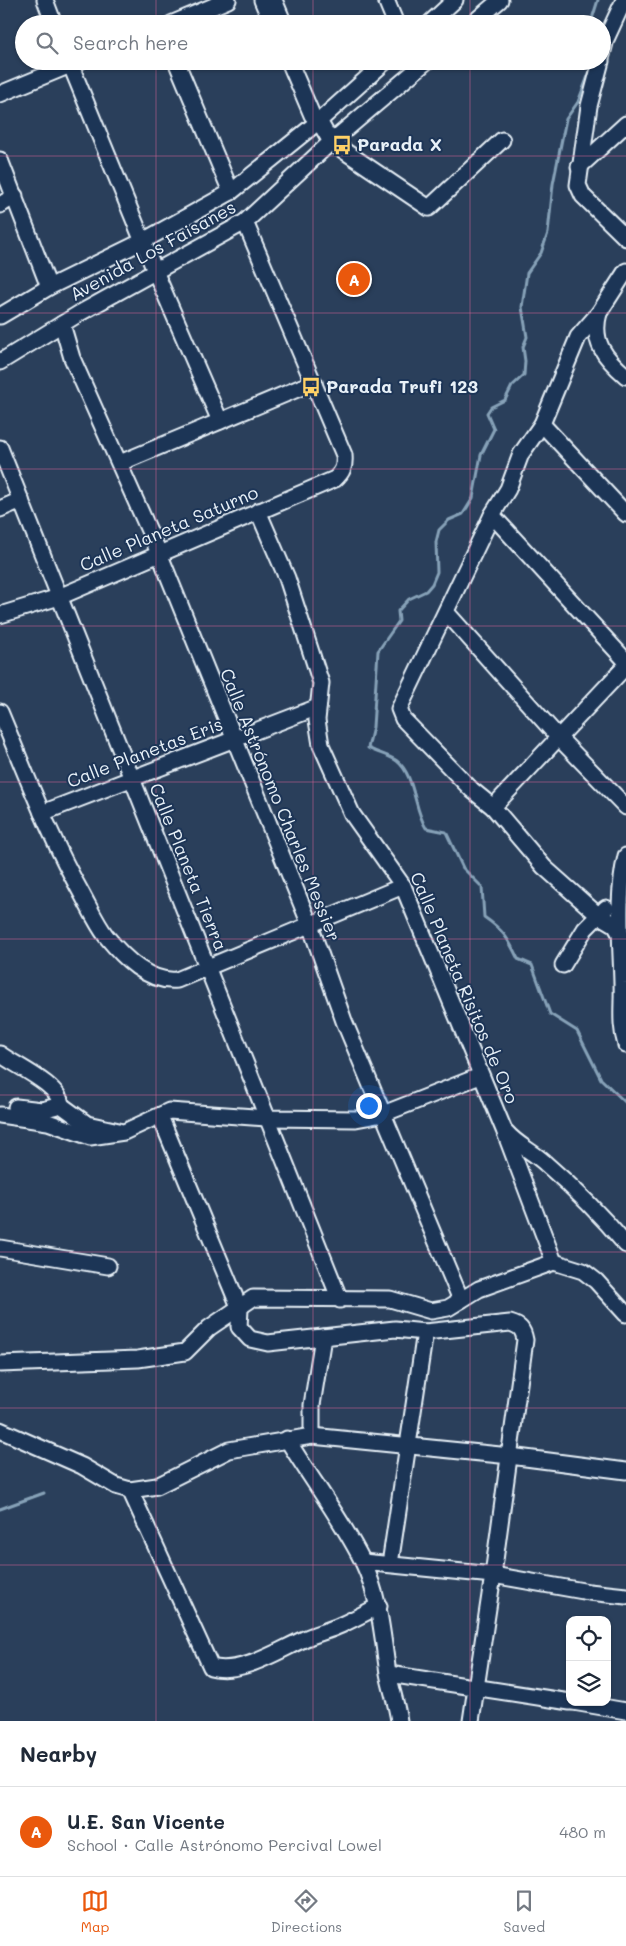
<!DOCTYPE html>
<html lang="en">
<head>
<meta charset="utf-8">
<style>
	:root { --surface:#fff; --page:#f2f2f3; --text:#1f2937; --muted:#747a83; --line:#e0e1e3; --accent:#ea580c }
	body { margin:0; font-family:Mali,sans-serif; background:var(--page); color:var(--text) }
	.controls { position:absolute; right:15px; bottom:15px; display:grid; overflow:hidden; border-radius:10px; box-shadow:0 1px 4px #0004 }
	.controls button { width:45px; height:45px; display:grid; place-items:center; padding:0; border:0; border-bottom:1px solid var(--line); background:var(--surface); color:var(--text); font:25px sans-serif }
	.you { position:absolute; left:368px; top:1105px; width:18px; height:18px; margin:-12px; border:4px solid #fff; border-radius:50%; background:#1a73e8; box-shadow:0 0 0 8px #1a73e833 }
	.badge { display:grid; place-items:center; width:32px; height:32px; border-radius:50%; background:var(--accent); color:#fff; font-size:16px; font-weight:700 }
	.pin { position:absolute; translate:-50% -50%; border:2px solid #fff; box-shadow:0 1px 5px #0006 }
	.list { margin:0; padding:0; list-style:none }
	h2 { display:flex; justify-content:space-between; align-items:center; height:65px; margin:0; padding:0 20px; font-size:21px }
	h2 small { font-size:16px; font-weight:400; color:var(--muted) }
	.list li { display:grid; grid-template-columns:32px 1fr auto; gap:15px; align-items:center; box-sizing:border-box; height:90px; padding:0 20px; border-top:1px solid var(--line) }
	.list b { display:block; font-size:19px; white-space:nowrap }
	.list p { margin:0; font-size:16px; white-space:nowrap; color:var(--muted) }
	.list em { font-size:16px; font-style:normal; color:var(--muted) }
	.icon { flex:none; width:28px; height:28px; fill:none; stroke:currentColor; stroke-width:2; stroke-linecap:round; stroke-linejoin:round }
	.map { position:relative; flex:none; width:626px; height:1721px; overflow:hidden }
	.search { position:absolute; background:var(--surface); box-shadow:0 1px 4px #0004; left:15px; right:15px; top:15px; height:55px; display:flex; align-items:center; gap:12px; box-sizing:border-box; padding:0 18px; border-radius:28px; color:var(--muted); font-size:19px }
	.sheet { height:155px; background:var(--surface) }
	nav { display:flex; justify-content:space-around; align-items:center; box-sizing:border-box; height:70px; border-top:1px solid var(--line); background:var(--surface); font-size:14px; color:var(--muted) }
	nav a { display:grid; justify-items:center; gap:2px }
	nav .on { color:var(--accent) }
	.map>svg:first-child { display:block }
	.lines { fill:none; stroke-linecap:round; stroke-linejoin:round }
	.stream { stroke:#87a2b8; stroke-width:3 }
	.minor-casing { stroke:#e8f1f8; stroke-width:19 }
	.minor { stroke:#1d3557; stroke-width:15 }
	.grid { fill:none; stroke:#cf6492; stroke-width:1; stroke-opacity:0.55 }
	.labels { text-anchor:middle; stroke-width:4; stroke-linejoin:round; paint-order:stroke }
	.poi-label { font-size:18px; font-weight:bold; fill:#e8f1f8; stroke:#1d3557; text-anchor:start }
	.street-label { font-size:18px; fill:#e8f1f8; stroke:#1d3557 }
</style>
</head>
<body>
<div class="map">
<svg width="626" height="1721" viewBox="0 0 626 1721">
	<rect width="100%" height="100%" fill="#2a3f5b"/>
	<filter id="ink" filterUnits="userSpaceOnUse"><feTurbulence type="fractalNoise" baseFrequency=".02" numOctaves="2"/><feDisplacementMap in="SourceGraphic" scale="10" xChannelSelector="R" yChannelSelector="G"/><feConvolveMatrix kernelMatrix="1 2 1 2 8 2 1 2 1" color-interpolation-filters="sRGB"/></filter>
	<g filter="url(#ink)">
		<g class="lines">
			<g class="stream">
				<polyline points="593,24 592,19 598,0"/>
				<path d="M593,63L578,102L566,119L553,184L548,233L541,253L527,273L522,307L527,337L523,347L525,361L524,375L512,386L505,400L491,407L487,413L494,429L481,455L473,498L463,514L449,520L439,530L436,542L437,572L432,584L426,591L409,599L398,611L399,621L378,651L373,727L368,748C377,753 389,755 397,761C415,775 414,810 426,828L446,832L463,868L482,887L484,917C503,930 508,938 518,959L532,965L550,1014L577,1031L601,1079L626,1103"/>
				<polyline points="0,1509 44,1493"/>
			</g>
			<defs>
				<g id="minor">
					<polyline points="45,0 54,24"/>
					<polyline points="262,0 272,24"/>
					<polyline points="274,0 284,24"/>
					<polyline points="386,0 396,24"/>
					<polyline points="171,24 228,0"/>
					<polyline points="429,24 455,0"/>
					<polyline points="472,24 500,0"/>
					<polyline points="602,55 606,39 624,0"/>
					<polyline points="69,61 155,271 220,421"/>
					<polyline points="176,61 231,192"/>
					<polyline points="289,61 312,115 319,121 331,142 429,208 502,140"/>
					<polyline points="601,61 589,106 578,185 583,196 626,238"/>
					<polyline points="0,94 80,61"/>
					<polyline points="0,160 49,287"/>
					<polyline points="579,167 626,124"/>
					<polyline points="0,205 15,196"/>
					<path d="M599,313C591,342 605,358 626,376"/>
					<polyline points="0,316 49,287 143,241 231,192 319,121 386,61"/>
					<polyline points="62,324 72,358 159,553 310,925 344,1021 461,1300"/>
					<polyline points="0,362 80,313 245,222 331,142 427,61"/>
					<polyline points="542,424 626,514"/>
					<polyline points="0,448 340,1300"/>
					<polyline points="120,463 314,382"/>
					<polyline points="0,509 21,500"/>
					<polyline points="258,511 287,578 321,683 317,720 321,745 352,814 403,886 504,1130 554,1262"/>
					<polyline points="492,515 626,661"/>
					<polyline points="447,613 559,738 626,807"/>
					<path d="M0,615L59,597L335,479C343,472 345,466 344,455L245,222"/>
					<path d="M0,712C26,774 50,838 83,896C90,909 97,924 106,936C123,957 148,983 177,980L403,886"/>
					<polyline points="493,807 626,666"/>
					<polyline points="42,813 318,707"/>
					<path d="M626,856C616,898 621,940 622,983C623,1005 619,1023 626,1045"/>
					<polyline points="621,935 615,925 598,915 544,867 493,807 472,790 403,719 399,709 492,515 508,489 521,454 542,424 578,337 599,313 626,271"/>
					<polyline points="563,965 585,929 606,908"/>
					<path d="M0,1054C16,1066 60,1085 61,1105"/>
					<polyline points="16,1107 42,1110 61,1105 87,1124 119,1131"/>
					<polyline points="0,1115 48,1122 90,1137 124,1132 169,1111 267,1118 356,1119 383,1114 480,1076"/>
					<path d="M160,1116L240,1309L239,1327L250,1339L268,1343L395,1329L425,1332L510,1323C520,1326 523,1329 525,1340L493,1575L471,1721"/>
					<path d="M506,1132C517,1145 532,1151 545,1163C574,1188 602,1216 626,1245"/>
					<polyline points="0,1248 108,1266"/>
					<polyline points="0,1364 138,1359 185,1352 209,1328 253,1298 390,1299 431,1311 448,1308 479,1289 554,1262 583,1271 596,1281 626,1314"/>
					<polyline points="0,1430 82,1466 116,1486 130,1490 157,1486 229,1450 312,1436 510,1456 626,1471"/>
					<polyline points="312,1436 312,1405 323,1337"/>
					<path d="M287,1439C312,1481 342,1519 363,1562C380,1598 382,1634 388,1673C391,1689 397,1705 399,1721"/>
					<path d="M130,1490L211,1667C240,1675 276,1652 302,1640C314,1634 328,1631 341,1625C354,1619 367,1612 379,1606"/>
					<polyline points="363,1562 493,1575 589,1592 626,1596"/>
					<polyline points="390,1564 425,1332"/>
					<polyline points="389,1674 570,1702"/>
					<polyline points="573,1702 626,1711"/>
				</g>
			</defs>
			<use href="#minor" class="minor-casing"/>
			<use href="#minor" class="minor"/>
		</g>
	</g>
	<path class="grid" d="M156,0V24M313,0V24M470,0V24M156,61V1721M313,61V1721M470,61V1721M0,156H626M0,313H626M0,469H626M0,626H626M0,782H626M0,939H626M0,1095H626M0,1252H626M0,1408H626M0,1565H626"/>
	<defs>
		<symbol id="bus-bare" viewBox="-9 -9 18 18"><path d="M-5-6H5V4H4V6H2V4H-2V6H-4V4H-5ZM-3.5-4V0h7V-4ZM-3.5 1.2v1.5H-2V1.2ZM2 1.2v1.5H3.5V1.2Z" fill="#ffd166" stroke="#1d3557" stroke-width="2.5" paint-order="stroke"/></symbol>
	</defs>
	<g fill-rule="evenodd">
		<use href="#bus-bare" x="328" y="131" width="28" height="28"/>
		<use href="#bus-bare" x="297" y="373" width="28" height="28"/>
	</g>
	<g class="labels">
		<g class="poi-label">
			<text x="357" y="151">Parada X</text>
			<text x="326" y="393">Parada Trufi 123</text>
		</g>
		<g class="street-label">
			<text transform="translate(153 251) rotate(-29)" y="6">Avenida Los Faisanes</text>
			<text transform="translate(169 529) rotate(-23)" y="6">Calle Planeta Saturno</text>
			<text transform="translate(145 753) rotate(-21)" y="6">Calle Planetas Eris</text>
			<text transform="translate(280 805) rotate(68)" y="6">Calle Astrónomo Charles Messier</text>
			<text transform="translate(188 867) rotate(68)" y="6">Calle Planeta Tierra</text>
			<text transform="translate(464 988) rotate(67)" y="6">Calle Planeta Risitos de Oro</text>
		</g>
	</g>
</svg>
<div class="controls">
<button><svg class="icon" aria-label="locate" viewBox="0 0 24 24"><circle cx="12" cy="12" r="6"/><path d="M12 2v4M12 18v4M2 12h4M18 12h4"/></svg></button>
<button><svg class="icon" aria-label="layers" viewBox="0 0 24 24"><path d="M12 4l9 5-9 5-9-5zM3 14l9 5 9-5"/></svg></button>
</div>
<div class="you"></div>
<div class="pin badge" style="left:354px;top:279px">A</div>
<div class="search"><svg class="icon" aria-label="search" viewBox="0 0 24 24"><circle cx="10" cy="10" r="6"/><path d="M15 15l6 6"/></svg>Search here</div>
</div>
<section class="sheet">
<h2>Nearby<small></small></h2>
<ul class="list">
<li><span class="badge">A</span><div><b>U.E. San Vicente</b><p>School · Calle Astrónomo Percival Lowel</p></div><em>480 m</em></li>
</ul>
</section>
<nav>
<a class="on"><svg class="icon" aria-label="map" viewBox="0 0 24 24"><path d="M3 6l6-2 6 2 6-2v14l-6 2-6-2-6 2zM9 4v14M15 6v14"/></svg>Map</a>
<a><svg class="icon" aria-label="directions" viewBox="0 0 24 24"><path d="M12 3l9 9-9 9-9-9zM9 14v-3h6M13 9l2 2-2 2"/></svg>Directions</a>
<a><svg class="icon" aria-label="saved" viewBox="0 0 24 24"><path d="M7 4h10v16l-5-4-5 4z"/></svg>Saved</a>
</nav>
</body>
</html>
